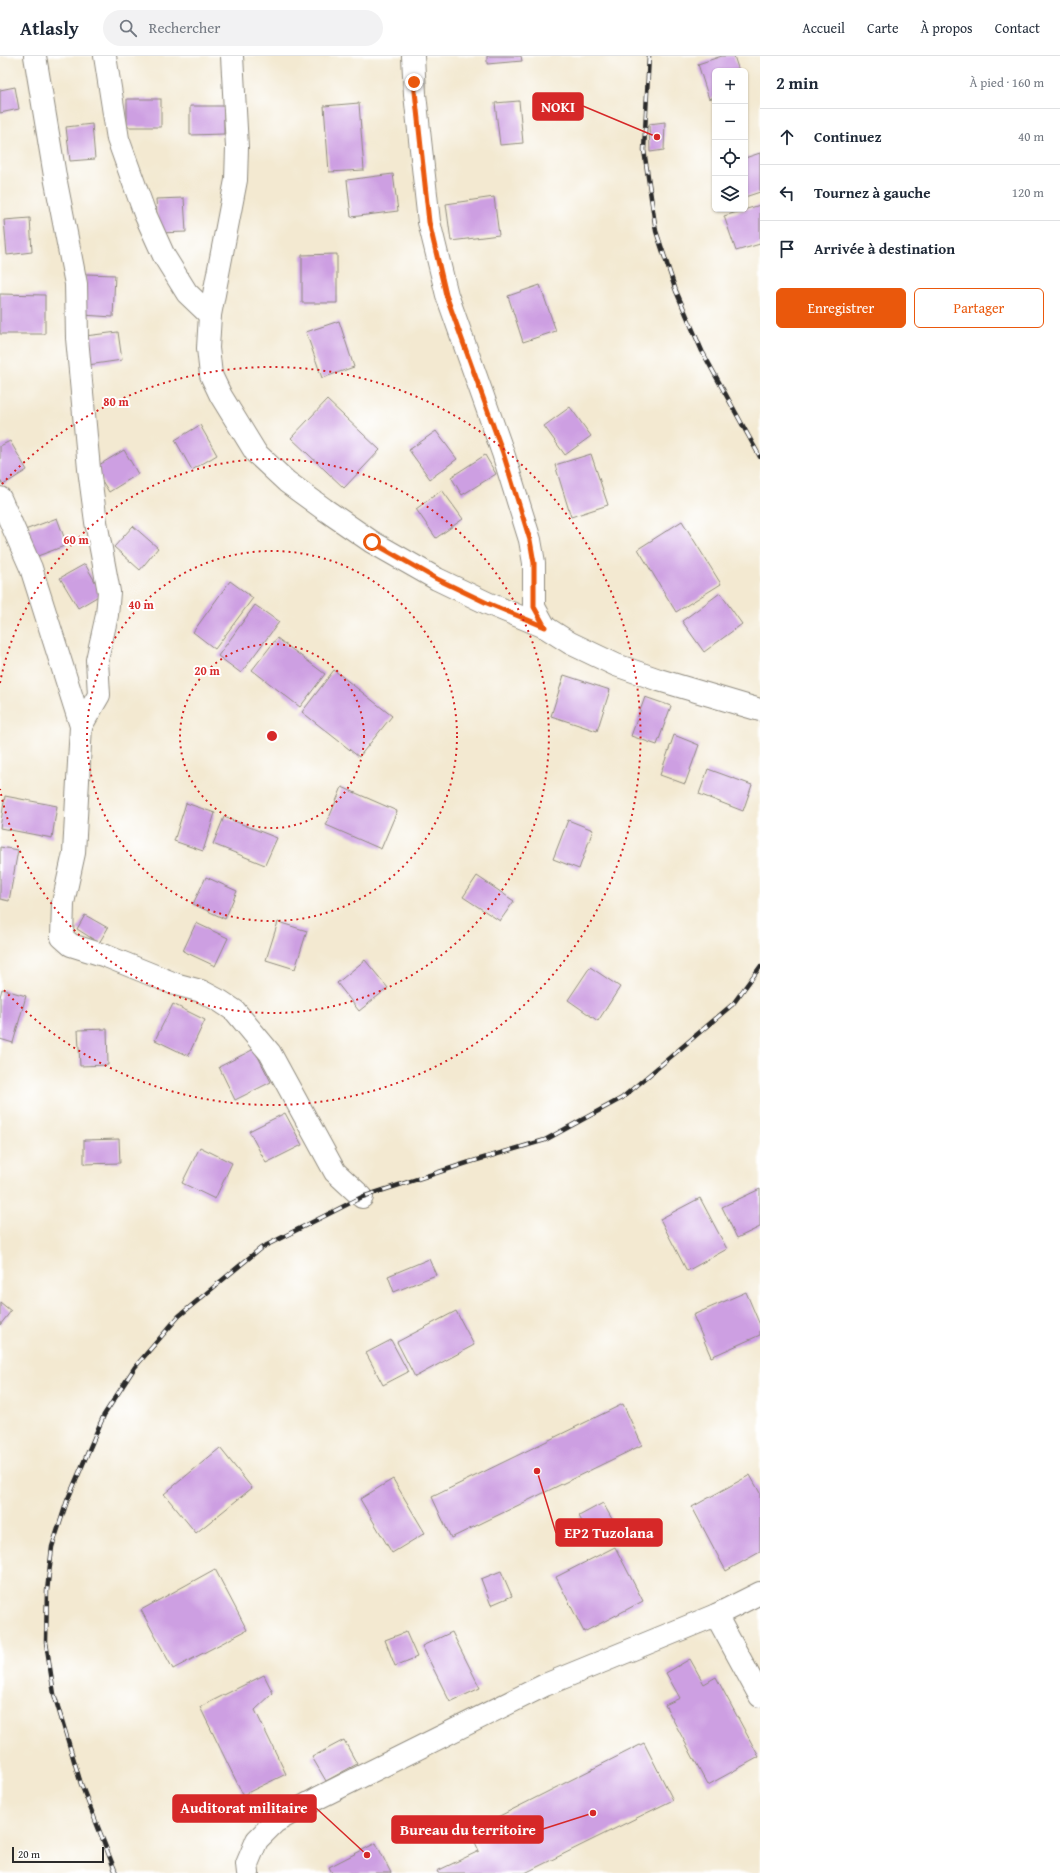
<!DOCTYPE html>
<html lang="fr">
<head>
<meta charset="utf-8">
<style>
	:root { --surface:#fff; --page:#f2f2f3; --text:#1f2937; --muted:#747a83; --line:#e0e1e3; --accent:#ea580c }
	body { margin:0; font-family:"Gentium Book Plus",serif; background:var(--page); color:var(--text) }
	.controls { position:absolute; right:12px; top:12px; display:grid; overflow:hidden; border-radius:6px; box-shadow:0 1px 3px #0004 }
	.controls button { width:36px; height:36px; display:grid; place-items:center; padding:0; border:0; border-bottom:1px solid var(--line); background:var(--surface); color:var(--text); font:20px sans-serif }
	.scale { position:absolute; left:12px; bottom:10px; width:92px; box-sizing:border-box; padding-left:4px; border:2px solid #2b2b2b; border-top:0; font-size:11px; line-height:14px; white-space:nowrap; color:#2b2b2b; -webkit-text-stroke:3px #fff; paint-order:stroke }
	.stop { position:absolute; width:12px; height:12px; margin:-9px; border:3px solid #ea580c; border-radius:50%; background:#fff }
	.stop.end { background:#ea580c; border-color:#fff; box-shadow:0 1px 4px #0008 }
	.list { margin:0; padding:0; list-style:none }
	h2 { display:flex; justify-content:space-between; align-items:center; height:52px; margin:0; padding:0 16px; font-size:17px }
	h2 small { font-size:13px; font-weight:400; color:var(--muted) }
	.list li { display:grid; grid-template-columns:26px 1fr auto; gap:12px; align-items:center; box-sizing:border-box; height:56px; padding:0 16px; border-top:1px solid var(--line) }
	.list b { display:block; font-size:15px; white-space:nowrap }
	.list em { font-size:13px; font-style:normal; color:var(--muted) }
	.actions { display:flex; gap:8px; padding:12px 16px }
	.actions a { flex:1; padding:9px 0; border:1px solid var(--accent); border-radius:6px; text-align:center; font-size:14px; color:var(--accent) }
	.actions .main { background:var(--accent); color:#fff }
	.icon { flex:none; width:22px; height:22px; fill:none; stroke:currentColor; stroke-width:2; stroke-linecap:round; stroke-linejoin:round }
	.map { position:relative; flex:none; width:760px; height:1817px; overflow:hidden }
	header { display:flex; align-items:center; gap:24px; box-sizing:border-box; height:56px; padding:0 20px; background:var(--surface); border-bottom:1px solid var(--line) }
	header strong { font-size:19px }
	nav { display:flex; gap:22px; margin-inline-start:auto; font-size:14px }
	.search { width:280px; height:36px; background:var(--page); display:flex; align-items:center; gap:10px; box-sizing:border-box; padding:0 14px; border-radius:22px; color:var(--muted); font-size:15px }
	main { display:flex }
	aside { flex:1; background:var(--surface) }
	.map>svg:first-child { display:block }
	.building { fill:#cd9fe2 }
	.lines { fill:none; stroke-linecap:round; stroke-linejoin:round }
	.minor-casing { stroke:#8f8a7e; stroke-width:24 }
	.minor { stroke:#fff; stroke-width:22 }
	.rail-casing { stroke:#2b2b2b; stroke-width:4.5 }
	.rail { stroke:#fff; stroke-width:3; stroke-dasharray:9; stroke-linecap:butt }
	.route { stroke:#ea580c; stroke-width:5 }
	.ring { fill:none; stroke:#d62828; stroke-width:2; stroke-dasharray:2 4 }
	.centre { fill:#d62828; stroke:#fff; stroke-width:2 }
	.ring-label { font-size:12px; text-anchor:middle; font-weight:bold; fill:#d62828; stroke:#fff; stroke-width:4; stroke-linejoin:round; paint-order:stroke }
	.leader { fill:none; stroke:#d62828; stroke-width:1.5 }
	.callout-dot { fill:#d62828; stroke:#fff; stroke-width:1.5 }
	.callout { fill:#d62828; stroke:#d62828; stroke-width:1.5 }
	.callout-label { font-size:15px; text-anchor:middle; font-weight:bold; fill:#fff }
</style>
</head>
<body>
<header>
<strong>Atlasly</strong>
<div class="search"><svg class="icon" aria-label="search" viewBox="0 0 24 24"><circle cx="10" cy="10" r="6"/><path d="M15 15l6 6"/></svg>Rechercher</div>
<nav><a>Accueil</a><a>Carte</a><a>À propos</a><a>Contact</a></nav>
</header>
<main>
<div class="map">
<svg width="760" height="1817" viewBox="0 0 760 1817">
	<rect width="100%" height="100%" fill="#fff"/>
	<filter id="ink" filterUnits="userSpaceOnUse"><feTurbulence type="fractalNoise" baseFrequency=".025" numOctaves="2"/><feDisplacementMap in="SourceGraphic" scale="8" xChannelSelector="R" yChannelSelector="G"/><feConvolveMatrix kernelMatrix="1 2 1 2 8 2 1 2 1" color-interpolation-filters="sRGB"/></filter>
	<filter id="wash" filterUnits="userSpaceOnUse"><feTurbulence type="fractalNoise" baseFrequency=".012" numOctaves="4" result="noise"/><feDisplacementMap in="SourceGraphic" scale="16" xChannelSelector="R" yChannelSelector="G"/><feGaussianBlur stdDeviation="0.9" result="paint"/><feColorMatrix in="noise" values="0 0 0 0 0 0 0 0 0 0 0 0 0 0 0 0 0 1.4 0 .05"/><feComposite in="paint" operator="in"/></filter>
	<g filter="url(#wash)">
		<rect width="100%" height="100%" fill="#f3e9d1"/>
		<g id="blocks">
			<g class="building">
				<polygon points="487,0 521,0 522,5 487,8"/>
				<polygon points="722,0 734,0 739,15 715,15 715,41 709,43 698,8"/>
				<polygon points="15,31 19,53 0,57 0,34"/>
				<rect x="127" y="43" width="34" height="28"/>
				<polygon points="519,45 523,87 500,89 495,47"/>
				<polygon points="359,47 364,114 329,116 324,50"/>
				<polygon points="190,50 224,50 224,78 190,79"/>
				<polygon points="665,66 664,94 650,96 649,68"/>
				<polygon points="92,68 95,103 70,105 66,71"/>
				<polygon points="760,97 760,136 745,141 745,102"/>
				<polygon points="393,118 398,155 351,161 347,124"/>
				<polygon points="494,141 499,179 451,185 446,148"/>
				<polygon points="184,142 186,176 158,177 156,143"/>
				<polygon points="760,149 760,188 736,195 724,160"/>
				<polygon points="30,162 32,196 7,199 4,164"/>
				<polygon points="337,198 337,247 302,247 302,199"/>
				<polygon points="86,218 115,219 113,261 83,259"/>
				<polygon points="540,229 556,275 523,286 508,240"/>
				<polygon points="0,238 45,239 45,278 0,278"/>
				<polygon points="339,265 354,311 322,322 306,276"/>
				<polygon points="118,276 122,304 88,309 85,280"/>
				<polygon points="327,344 380,394 344,432 291,382"/>
				<polygon points="570,351 591,380 565,399 544,370"/>
				<polygon points="200,369 217,399 192,414 175,384"/>
				<polygon points="436,375 457,403 430,423 409,394"/>
				<polygon points="10,385 27,414 3,429 0,424 0,390"/>
				<polygon points="124,394 138,418 109,436 94,412"/>
				<polygon points="591,398 608,449 571,461 555,409"/>
				<polygon points="485,399 496,418 462,439 451,421"/>
				<polygon points="442,434 463,463 436,482 416,453"/>
				<polygon points="57,462 67,489 35,501 25,474"/>
				<polygon points="682,465 721,528 676,556 638,493"/>
				<polygon points="133,470 158,492 140,514 114,491"/>
				<polygon points="85,508 102,538 78,552 60,522"/>
				<polygon points="230,525 253,542 215,593 193,576"/>
				<polygon points="720,537 742,568 704,596 682,565"/>
				<polygon points="255,549 279,566 241,617 218,600"/>
				<polygon points="277,582 325,618 300,651 252,614"/>
				<polygon points="334,614 392,660 359,701 302,656"/>
				<polygon points="564,619 610,634 597,675 551,660"/>
				<polygon points="645,641 671,650 657,689 631,680"/>
				<polygon points="674,679 699,689 685,728 660,719"/>
				<polygon points="708,713 752,729 743,755 699,738"/>
				<polygon points="342,731 397,755 381,793 326,769"/>
				<polygon points="5,740 57,750 52,782 0,772"/>
				<polygon points="186,747 215,757 203,795 174,785"/>
				<polygon points="224,761 277,782 265,809 213,788"/>
				<polygon points="568,764 593,774 579,813 553,803"/>
				<polygon points="0,791 18,794 9,845 0,843"/>
				<polygon points="477,820 514,845 500,865 463,841"/>
				<polygon points="206,821 237,835 225,863 193,848"/>
				<polygon points="85,859 108,872 99,887 77,873"/>
				<polygon points="278,866 307,875 295,913 266,904"/>
				<polygon points="196,867 228,882 215,910 183,895"/>
				<polygon points="365,904 388,932 359,955 337,927"/>
				<polygon points="590,911 620,931 598,965 568,944"/>
				<polygon points="2,933 26,940 13,987 0,983 0,941"/>
				<polygon points="173,948 205,964 188,1000 155,984"/>
				<polygon points="107,973 108,1009 80,1010 78,974"/>
				<polygon points="254,993 271,1026 235,1044 219,1011"/>
				<polygon points="285,1057 302,1089 266,1107 249,1075"/>
				<polygon points="119,1083 120,1107 84,1108 84,1084"/>
				<polygon points="200,1091 232,1107 215,1143 182,1127"/>
				<polygon points="760,1133 760,1171 737,1182 722,1151"/>
				<polygon points="700,1142 727,1193 687,1215 660,1163"/>
				<polygon points="429,1203 436,1219 394,1236 388,1220"/>
				<polygon points="746,1236 760,1269 760,1279 711,1301 693,1259"/>
				<polygon points="0,1246 11,1255 0,1269"/>
				<polygon points="456,1255 474,1289 415,1321 397,1286"/>
				<polygon points="391,1284 408,1316 383,1329 366,1297"/>
				<polygon points="623,1348 642,1389 451,1482 432,1441"/>
				<polygon points="220,1392 252,1432 196,1477 164,1438"/>
				<polygon points="750,1419 760,1437 760,1496 726,1515 692,1451"/>
				<polygon points="393,1423 425,1477 392,1497 360,1443"/>
				<polygon points="603,1447 617,1472 592,1485 579,1460"/>
				<polygon points="615,1491 643,1545 584,1576 556,1521"/>
				<polygon points="215,1513 247,1574 173,1613 141,1554"/>
				<polygon points="501,1515 512,1540 491,1549 481,1523"/>
				<polygon points="406,1576 417,1601 395,1610 385,1584"/>
				<polygon points="452,1576 480,1632 450,1646 422,1590"/>
				<polygon points="690,1603 704,1628 716,1621 759,1701 708,1729 665,1649 680,1642 666,1617"/>
				<polygon points="264,1619 273,1637 255,1654 286,1718 243,1739 200,1651"/>
				<polygon points="344,1684 357,1708 326,1725 312,1701"/>
				<polygon points="644,1687 673,1744 525,1817 438,1817 437,1815 479,1795 470,1775"/>
				<polygon points="376,1787 391,1817 332,1817 329,1811"/>
			</g>
		</g>
	</g>
	<g filter="url(#ink)">
		<use href="#blocks" fill-opacity="0" stroke="#8f8a7e" stroke-width="1"/>
		<g class="lines">
			<defs>
				<g id="minor">
					<polyline points="35,0 56,126 76,228 77,282 89,413 96,466 109,536 107,559 97,604 99,639 81,670"/>
					<polyline points="105,0 118,83 145,158 164,200 187,237 210,259"/>
					<polyline points="232,0 237,91 236,124 210,259 208,292 211,319 221,340 256,397 287,426 324,453 372,486 437,523 487,547 545,571 570,587 616,609 659,624 760,654"/>
					<polyline points="413,0 415,38 429,166 447,239 503,397 530,484 534,507 534,551 545,571"/>
					<polyline points="0,442 31,512 81,670 74,797 63,847 62,881 71,889 106,900 175,928 201,935 220,945 235,955 270,997 335,1116 362,1141"/>
					<polyline points="716,1559 760,1640"/>
					<polyline points="248,1817 247,1808 257,1784 275,1766 320,1741 545,1629 716,1559 760,1537"/>
				</g>
			</defs>
			<use href="#minor" class="minor-casing"/>
			<use href="#minor" class="minor"/>
			<defs>
				<g id="rail">
					<polyline points="649,0 644,94 656,175 676,235 702,295 760,401"/>
					<polyline points="116,1817 81,1728 54,1638 46,1586 47,1535 52,1491 67,1445 104,1359 135,1311 179,1260 261,1192 362,1141 470,1106 545,1084 622,1042 733,948 760,911"/>
				</g>
			</defs>
			<use href="#rail" class="rail-casing"/>
			<use href="#rail" class="rail"/>
		</g>
	</g>
	<g class="lines" filter="url(#ink)">
		<polyline class="route" points="372,486 437,523 487,547 545,571 534,551 534,507 530,484 503,397 446,239 429,166 414,26"/>
	</g>
	<g class="ring">
		<circle cx="272" cy="680" r="92"/>
		<circle cx="272" cy="680" r="185"/>
		<path d="M0 627A277 277 0 1 1 0 733"/>
		<path d="M2 428A369 369 0 1 1 2 932"/>
	</g>
	<circle cx="272" cy="680" r="6" class="centre"/>
	<g class="ring-label">
		<text x="116" y="350">80 m</text>
		<text x="76" y="488">60 m</text>
		<text x="141" y="553">40 m</text>
		<text x="207" y="619">20 m</text>
	</g>
	<path class="leader" d="M657 81L583 50M537 1415L556 1477M367 1799L316 1752M593 1757L543 1773"/>
	<g class="callout-dot">
		<circle cx="657" cy="81" r="4"/>
		<circle cx="537" cy="1415" r="4"/>
		<circle cx="367" cy="1799" r="4"/>
		<circle cx="593" cy="1757" r="4"/>
	</g>
	<g class="callout">
		<rect x="533" y="37" width="50" height="27" rx="4"/>
		<rect x="556" y="1463" width="106" height="27" rx="4"/>
		<rect x="173" y="1739" width="143" height="27" rx="4"/>
		<rect x="392" y="1760" width="151" height="27" rx="4"/>
	</g>
	<g class="callout-label">
		<text x="558" y="56">NOKI</text>
		<text x="609" y="1482">EP2 Tuzolana</text>
		<text x="244" y="1757">Auditorat militaire</text>
		<text x="468" y="1779">Bureau du territoire</text>
	</g>
</svg>
<div class="controls">
<button>+</button>
<button>−</button>
<button><svg class="icon" aria-label="locate" viewBox="0 0 24 24"><circle cx="12" cy="12" r="6"/><path d="M12 2v4M12 18v4M2 12h4M18 12h4"/></svg></button>
<button><svg class="icon" aria-label="layers" viewBox="0 0 24 24"><path d="M12 4l9 5-9 5-9-5zM3 14l9 5 9-5"/></svg></button>
</div>
<div class="scale">20 m</div>
<div class="stop" style="left:372px;top:486px"></div>
<div class="stop end" style="left:414px;top:26px"></div>
</div>
<aside>
<h2>2 min<small>À pied · 160 m</small></h2>
<ul class="list">
<li><svg class="icon" aria-label="ahead" viewBox="0 0 24 24"><path d="M12 20V5M6 11l6-6 6 6"/></svg><div><b>Continuez</b></div><em>40 m</em></li>
<li><svg class="icon" aria-label="left" viewBox="0 0 24 24"><path d="M17 20v-9H6M10 6l-5 5 5 5"/></svg><div><b>Tournez à gauche</b></div><em>120 m</em></li>
<li><svg class="icon" aria-label="arrive" viewBox="0 0 24 24"><path d="M6 21V4h12l-3 4 3 4H6"/></svg><div><b>Arrivée à destination</b></div></li>
</ul>
<div class="actions"><a class="main">Enregistrer</a><a>Partager</a></div>
</aside>
</main>
</body>
</html>
